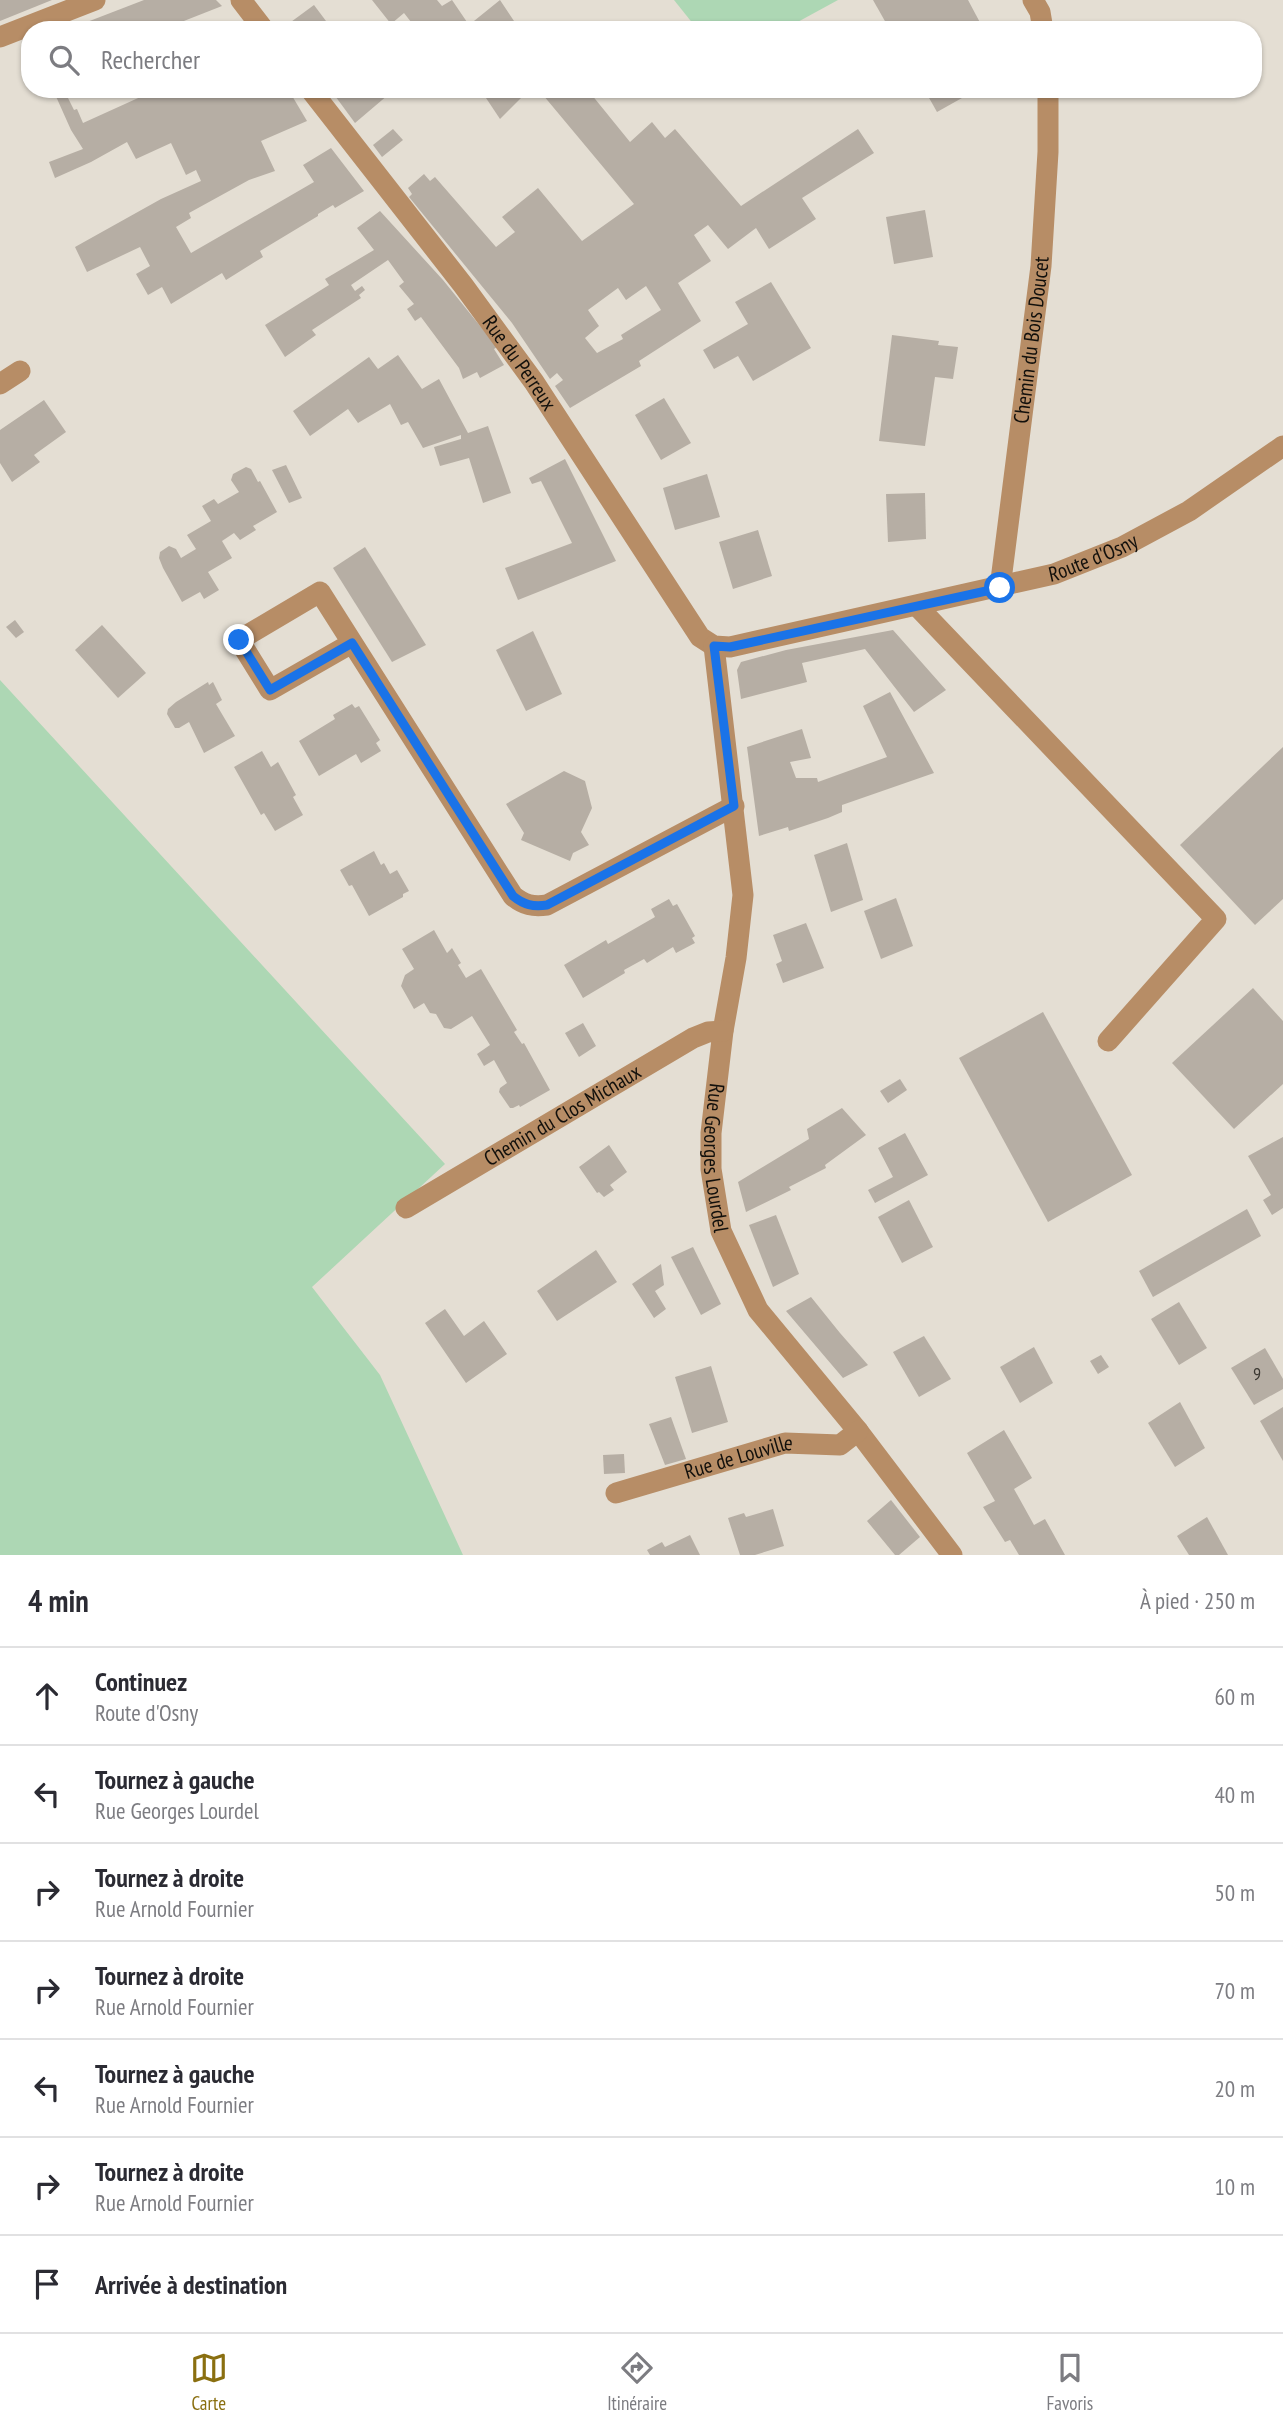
<!DOCTYPE html>
<html lang="fr">
<head>
<meta charset="utf-8">
<style>
	:root { --surface:#fff; --page:#f2f2f3; --text:#2b2b33; --muted:#7c7c81; --line:#e1e1e2; --accent:#8a6f10 }
	body { margin:0; font-family:"PT Sans Narrow",sans-serif; background:var(--page); color:var(--text) }
	.stop { position:absolute; width:21px; height:21px; margin:-16px; border:5px solid #1a73e8; border-radius:50%; background:#fff }
	.stop.end { background:#1a73e8; border-color:#fff; box-shadow:0 2px 7px #0008 }
	.list { margin:0; padding:0; list-style:none }
	h2 { display:flex; justify-content:space-between; align-items:center; height:91px; margin:0; padding:0 28px; font-size:30px }
	h2 small { font-size:23px; font-weight:400; color:var(--muted) }
	.list li { display:grid; grid-template-columns:46px 1fr auto; gap:21px; align-items:center; box-sizing:border-box; height:98px; padding:0 28px; border-top:2px solid var(--line) }
	.list b { display:block; font-size:26px; white-space:nowrap }
	.list p { margin:0; font-size:23px; white-space:nowrap; color:var(--muted) }
	.list em { font-size:23px; font-style:normal; color:var(--muted) }
	.icon { flex:none; width:38px; height:38px; fill:none; stroke:currentColor; stroke-width:2; stroke-linecap:round; stroke-linejoin:round }
	.map { position:relative; flex:none; width:1283px; height:1555px; overflow:hidden }
	.search { position:absolute; background:var(--surface); box-shadow:0 2px 5px #0004; left:21px; right:21px; top:21px; height:77px; display:flex; align-items:center; gap:18px; box-sizing:border-box; padding:0 24px; border-radius:28px; color:var(--muted); font-size:26px }
	.sheet { height:777px; background:var(--surface) }
	nav { display:flex; justify-content:space-around; align-items:center; box-sizing:border-box; height:98px; border-top:2px solid var(--line); background:var(--surface); font-size:19px; color:var(--muted) }
	nav a { display:grid; justify-items:center; gap:4px }
	nav .on { color:var(--accent) }
	.map>svg:first-child { display:block }
	.green { fill:#add7b4 }
	.building { fill:#b6aea4; fill-rule:evenodd }
	.lines { fill:none; stroke-linecap:round; stroke-linejoin:round }
	.minor { stroke:#b78d66; stroke-width:21 }
	.route { stroke:#1a73e8; stroke-width:9 }
	.labels { text-anchor:middle; stroke-width:5; stroke-linejoin:round; paint-order:stroke }
	.number-label { font-size:18px; fill:#3b3832 }
	.street-label { font-size:21px; fill:#12100c; stroke:#fff }
</style>
</head>
<body>
<div class="map">
<svg width="1283" height="1555" viewBox="0 0 1283 1555">
	<rect width="100%" height="100%" fill="#e4ded3"/>
	<g class="green">
		<polygon points="674,0 838,0 783,30 698,30"/>
		<polygon points="0,680 445,1164 312,1287 380,1375 463,1555 0,1555"/>
	</g>
	<g class="building">
		<polygon points="0,0 52,0 0,21"/>
		<polygon points="144,0 216,0 222,6 161,30 75,30 74,27"/>
		<polygon points="372,0 437,0 442,6 452,0 469,25 500,0 520,30 412,30 415,27 404,13 391,24"/>
		<polygon points="873,0 968,0 984,30 890,30"/>
		<polygon points="314,5 329,25 323,30 280,30"/>
		<polygon points="60,89 70,89 71,92 66,94 74,110 77,109 83,123 158,89 288,89 307,121 261,141 275,171 249,180 189,213 191,218 176,227 191,253 314,182 303,165 331,148 364,191 335,208 333,205 318,214 318,216 260,251 263,257 226,280 222,273 171,304 162,287 148,295 136,274 150,266 140,247 87,272 75,247 161,199 201,181 196,170 186,175 171,143 136,159 127,142 91,162 55,178 49,162 83,149 71,130 54,92"/>
		<polygon points="330,89 395,89 355,123"/>
		<polygon points="480,89 521,89 525,94 500,119"/>
		<path d="M538,89H587L630,142L652,122L665,138L675,129L741,206L858,129L874,153L802,198L816,219L769,249L756,228L728,249L708,225L694,235L711,261L678,283L701,321L639,361L641,366L570,408L555,386L563,380L557,373L550,379L512,323L409,197L412,194L408,188L424,174L430,181L435,177L496,247L515,232L502,217L538,188L582,241L634,204ZM646,286L661,310L621,335L623,339L597,353L585,338L599,326L588,310L618,288L626,300Z"/>
		<polygon points="924,89 978,89 937,112"/>
		<polygon points="393,129 403,140 382,157 373,145"/>
		<polygon points="925,210 933,257 894,264 886,217"/>
		<polygon points="380,211 443,280 497,347 494,349 504,365 480,378 477,372 463,379 459,368 421,317 415,321 407,309 414,304 399,286 404,282 388,260 351,285 355,291 362,286 365,290 359,295 361,298 312,330 316,335 285,357 265,325 329,285 325,279 374,250 357,228"/>
		<polygon points="771,282 811,348 753,381 738,356 714,369 703,350 748,324 735,302"/>
		<polygon points="892,335 939,341 938,345 958,347 953,379 935,377 925,446 879,441"/>
		<polygon points="398,355 422,389 439,379 468,433 488,426 511,493 483,503 469,458 440,466 434,447 461,439 461,435 423,448 408,422 401,425 390,404 358,423 348,409 310,436 293,411 369,357 378,369"/>
		<polygon points="664,398 691,443 661,460 635,415"/>
		<polygon points="44,400 66,432 34,455 40,462 12,482 0,463 0,430"/>
		<polygon points="565,459 616,561 518,600 505,568 572,543 541,481 532,484 529,478"/>
		<polygon points="286,465 302,498 289,503 272,470"/>
		<polygon points="246,467 251,469 258,482 260,481 277,512 253,526 256,530 240,540 234,533 222,541 232,558 208,572 219,590 204,599 200,592 182,602 163,568 159,558 160,552 169,546 176,549 181,558 196,549 187,535 211,521 202,506 214,499 218,504 239,492 231,480 233,474"/>
		<polygon points="707,474 720,517 675,530 663,488"/>
		<polygon points="925,493 926,539 888,542 886,494"/>
		<polygon points="758,530 772,576 733,589 719,542"/>
		<polygon points="365,547 426,645 392,662 333,568"/>
		<polygon points="15,620 24,632 16,638 6,627"/>
		<polygon points="102,625 146,673 118,698 75,650"/>
		<polygon points="893,630 946,690 914,712 865,649 802,663 807,682 741,699 737,670 741,662 786,650"/>
		<polygon points="533,631 562,694 526,711 496,650"/>
		<polygon points="208,682 209,685 213,682 222,700 216,704 235,736 204,753 189,722 179,728 175,728 167,714 168,709 176,702"/>
		<polygon points="890,692 934,773 842,805 842,812 828,818 789,831 788,827 759,836 747,747 802,729 811,758 790,762 796,778 817,778 818,782 887,757 863,706"/>
		<polygon points="352,704 355,708 359,706 380,740 376,743 381,751 361,763 356,754 319,776 299,741 335,719 333,715"/>
		<polygon points="1283,747 1283,899 1255,925 1180,845"/>
		<polygon points="262,751 271,767 278,762 296,795 293,797 303,815 275,831 264,813 261,815 234,767"/>
		<polygon points="564,771 585,781 592,808 581,832 589,845 573,853 570,861 521,840 524,833 506,804"/>
		<polygon points="847,843 863,900 831,912 814,855"/>
		<polygon points="374,851 381,865 384,863 390,874 397,870 409,891 403,894 403,897 369,916 352,885 349,886 340,870"/>
		<polygon points="896,898 913,946 881,959 864,911"/>
		<polygon points="669,899 673,906 677,904 695,936 692,938 695,943 676,953 673,947 647,963 644,959 624,970 625,973 583,998 564,965 606,940 608,944 655,917 651,909"/>
		<polygon points="806,923 824,968 783,983 776,964 782,961 773,935"/>
		<polygon points="434,930 447,953 452,948 461,963 458,965 466,978 481,969 517,1030 514,1032 522,1044 524,1043 550,1090 520,1107 519,1105 513,1108 510,1108 499,1092 500,1088 507,1083 494,1060 484,1066 477,1054 490,1045 472,1016 451,1029 444,1028 436,1014 430,1013 424,1003 414,1009 401,986 405,975 414,969 402,949"/>
		<polygon points="1253,988 1283,1021 1283,1084 1234,1129 1172,1063"/>
		<polygon points="1043,1012 1132,1175 1048,1222 959,1058"/>
		<polygon points="583,1023 596,1046 579,1057 565,1033"/>
		<polygon points="900,1079 907,1090 888,1103 880,1091"/>
		<polygon points="842,1108 866,1135 825,1165 826,1168 789,1187 791,1190 746,1212 738,1182 809,1139 807,1129"/>
		<polygon points="905,1133 928,1175 875,1203 868,1190 893,1177 878,1148"/>
		<polygon points="1283,1137 1283,1208 1272,1215 1263,1200 1271,1195 1248,1156"/>
		<polygon points="609,1145 627,1172 610,1185 614,1190 604,1197 599,1192 597,1193 579,1167"/>
		<polygon points="909,1200 933,1247 902,1263 878,1217"/>
		<polygon points="1247,1209 1261,1236 1153,1297 1139,1271"/>
		<polygon points="776,1215 799,1274 773,1287 749,1225"/>
		<polygon points="693,1247 721,1304 701,1315 671,1257"/>
		<polygon points="596,1250 617,1282 557,1321 537,1291"/>
		<polygon points="661,1264 664,1285 655,1291 666,1309 654,1318 632,1284"/>
		<polygon points="811,1297 840,1333 868,1365 843,1378 786,1311"/>
		<polygon points="1179,1302 1207,1348 1179,1365 1151,1319"/>
		<polygon points="445,1309 464,1336 484,1321 507,1354 466,1383 425,1323"/>
		<polygon points="924,1336 951,1379 919,1397 893,1352"/>
		<polygon points="1034,1347 1053,1383 1020,1403 1000,1367"/>
		<polygon points="1265,1348 1283,1379 1283,1389 1254,1405 1231,1368"/>
		<polygon points="1101,1355 1109,1367 1098,1374 1090,1361"/>
		<polygon points="711,1366 728,1422 692,1433 675,1377"/>
		<polygon points="1180,1402 1205,1448 1175,1467 1148,1423"/>
		<polygon points="1283,1407 1283,1461 1260,1421"/>
		<polygon points="671,1417 686,1459 665,1465 649,1424"/>
		<polygon points="1004,1430 1032,1478 1014,1489 1034,1525 1045,1519 1065,1555 1019,1555 1010,1540 1005,1542 983,1507 995,1501 967,1453"/>
		<polygon points="624,1454 625,1473 604,1474 603,1455"/>
		<polygon points="891,1500 920,1537 899,1555 895,1555 867,1521"/>
		<polygon points="773,1509 784,1546 755,1555 740,1555 728,1518 744,1513 746,1517"/>
		<polygon points="1207,1517 1228,1555 1189,1555 1177,1536"/>
		<polygon points="690,1535 700,1555 650,1555 647,1550 662,1542 665,1547"/>
	</g>
	<g class="lines">
		<g class="minor">
			<polyline points="241,0 264,30"/>
			<polyline points="1033,0 1040,12 1043,30"/>
			<polyline points="0,37 95,0"/>
			<path id="s1" d="M310,89L463,285L534,382L700,637L714,646L730,647L1054,574L1122,547L1189,511L1283,446"/>
			<polyline points="0,384 20,371"/>
			<path id="s2" d="M1000,588L1041,266L1048,152V89"/>
			<polyline points="917,606 1216,919 1108,1041"/>
			<path d="M352,643L270,690L239,640L320,592L513,896C524,905 533,907 547,905L734,806"/>
			<path id="s3" d="M714,646L743,895L736,958L723,1031L711,1133V1169L721,1231L758,1310L858,1431L952,1555"/>
			<path id="s4" d="M406,1208L693,1038L708,1032L723,1031"/>
			<path id="s5" d="M616,1493L785,1443L840,1445L858,1431"/>
		</g>
	</g>
	<g class="lines">
		<path class="route" d="M239,640L270,690L352,643L513,896C524,905 533,907 547,905L734,806L714,646L730,647L1000,588"/>
	</g>
	<g class="labels">
		<g class="number-label">
			<text x="1257" y="1380">9</text>
		</g>
		<g class="street-label">
			<text dy="7" stroke="none"><textPath href="#s2" startOffset="250">Chemin du Bois Doucet</textPath></text>
			<text dy="7" stroke="none"><textPath href="#s1" startOffset="345">Rue du Perreux</textPath></text>
			<text dy="7" stroke="none"><textPath href="#s1" startOffset="1080">Route d'Osny</textPath></text>
			<text dy="7" stroke="none"><textPath href="#s4" startOffset="182">Chemin du Clos Michaux</textPath></text>
			<text dy="7" stroke="none"><textPath href="#s3" startOffset="516">Rue Georges Lourdel</textPath></text>
			<text dy="7" stroke="none"><textPath href="#s5" startOffset="128">Rue de Louville</textPath></text>
		</g>
	</g>
</svg>
<div class="stop" style="left:1000px;top:588px"></div>
<div class="stop end" style="left:239px;top:640px"></div>
<div class="search"><svg class="icon" aria-label="search" viewBox="0 0 24 24"><circle cx="10" cy="10" r="6"/><path d="M15 15l6 6"/></svg>Rechercher</div>
</div>
<section class="sheet">
<h2>4 min<small>À pied · 250 m</small></h2>
<ul class="list">
<li><svg class="icon" aria-label="ahead" viewBox="0 0 24 24"><path d="M12 20V5M6 11l6-6 6 6"/></svg><div><b>Continuez</b><p>Route d'Osny</p></div><em>60 m</em></li>
<li><svg class="icon" aria-label="left" viewBox="0 0 24 24"><path d="M17 20v-9H6M10 6l-5 5 5 5"/></svg><div><b>Tournez à gauche</b><p>Rue Georges Lourdel</p></div><em>40 m</em></li>
<li><svg class="icon" aria-label="right" viewBox="0 0 24 24"><path d="M7 20v-9h11M14 6l5 5-5 5"/></svg><div><b>Tournez à droite</b><p>Rue Arnold Fournier</p></div><em>50 m</em></li>
<li><svg class="icon" aria-label="right" viewBox="0 0 24 24"><path d="M7 20v-9h11M14 6l5 5-5 5"/></svg><div><b>Tournez à droite</b><p>Rue Arnold Fournier</p></div><em>70 m</em></li>
<li><svg class="icon" aria-label="left" viewBox="0 0 24 24"><path d="M17 20v-9H6M10 6l-5 5 5 5"/></svg><div><b>Tournez à gauche</b><p>Rue Arnold Fournier</p></div><em>20 m</em></li>
<li><svg class="icon" aria-label="right" viewBox="0 0 24 24"><path d="M7 20v-9h11M14 6l5 5-5 5"/></svg><div><b>Tournez à droite</b><p>Rue Arnold Fournier</p></div><em>10 m</em></li>
<li><svg class="icon" aria-label="arrive" viewBox="0 0 24 24"><path d="M6 21V4h12l-3 4 3 4H6"/></svg><div><b>Arrivée à destination</b></div></li>
</ul>
</section>
<nav>
<a class="on"><svg class="icon" aria-label="map" viewBox="0 0 24 24"><path d="M3 6l6-2 6 2 6-2v14l-6 2-6-2-6 2zM9 4v14M15 6v14"/></svg>Carte</a>
<a><svg class="icon" aria-label="directions" viewBox="0 0 24 24"><path d="M12 3l9 9-9 9-9-9zM9 14v-3h6M13 9l2 2-2 2"/></svg>Itinéraire</a>
<a><svg class="icon" aria-label="saved" viewBox="0 0 24 24"><path d="M7 4h10v16l-5-4-5 4z"/></svg>Favoris</a>
</nav>
</body>
</html>
